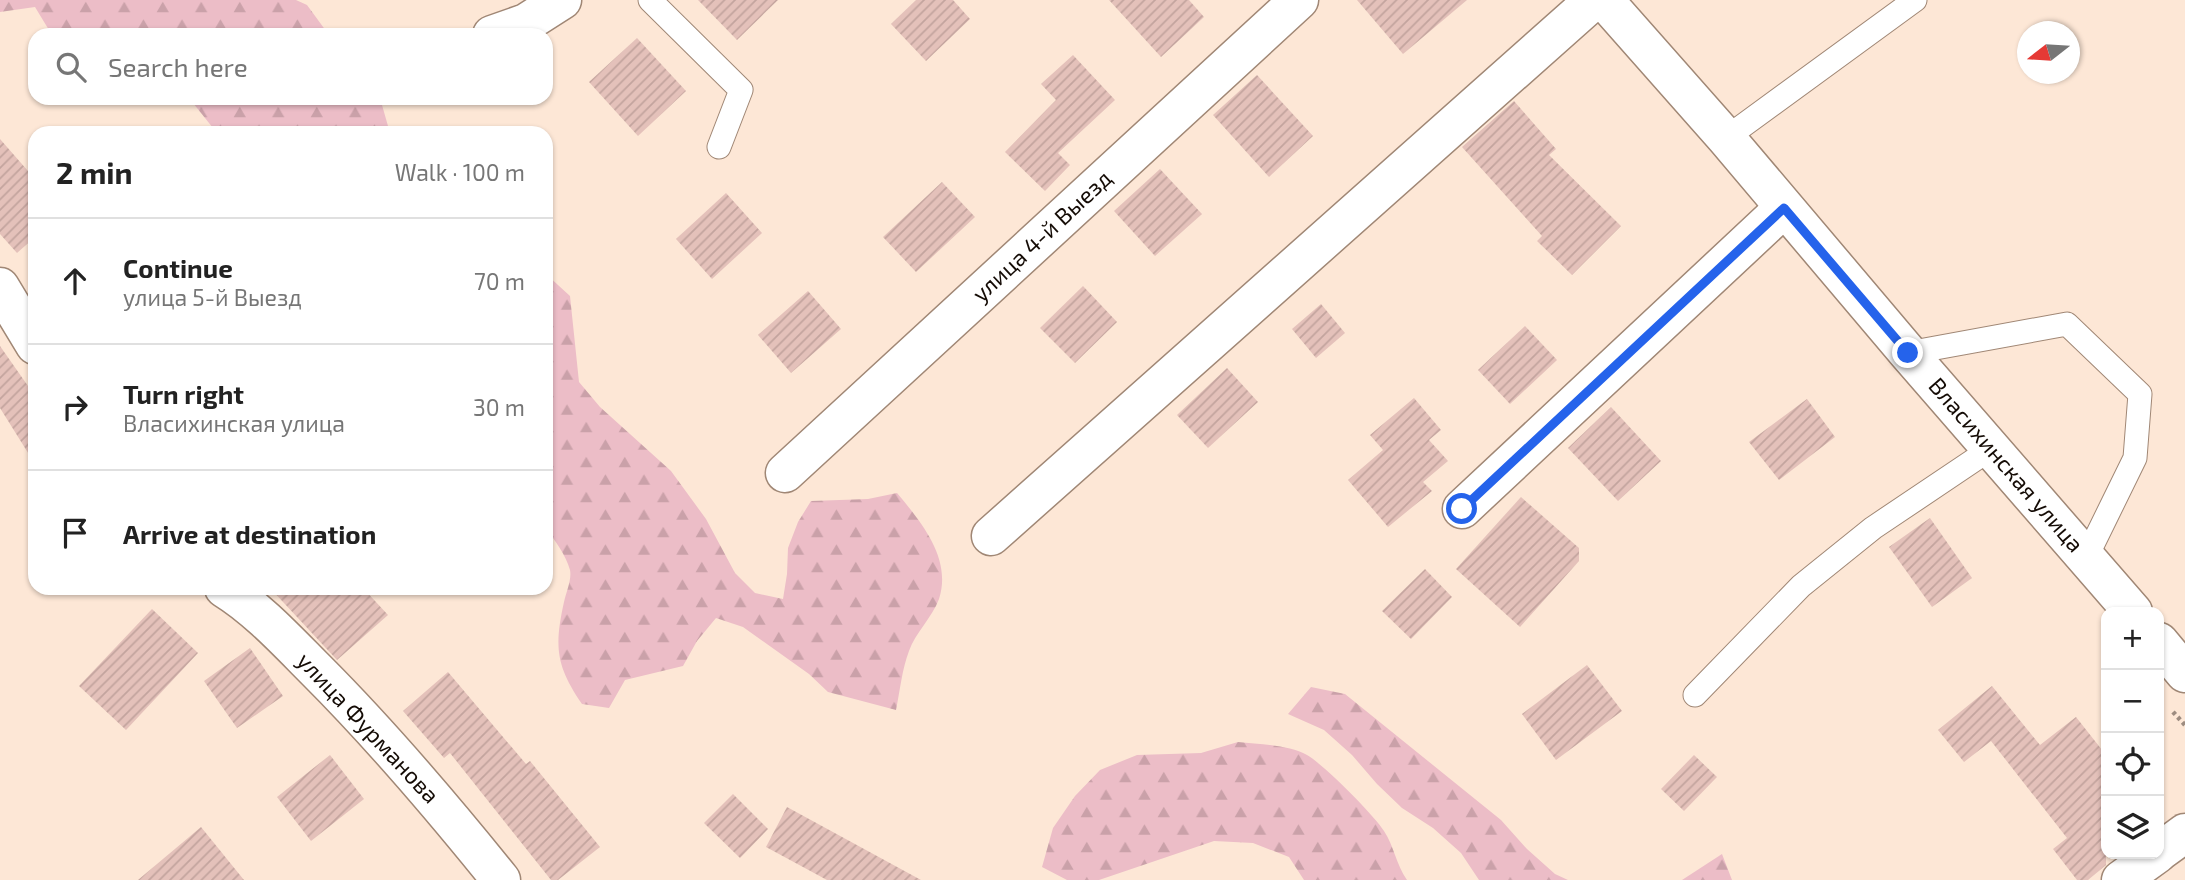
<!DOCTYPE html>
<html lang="en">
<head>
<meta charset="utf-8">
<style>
	:root { --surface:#fff; --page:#f6f6f6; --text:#222; --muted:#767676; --line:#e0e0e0 }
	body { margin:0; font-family:"Exo 2",sans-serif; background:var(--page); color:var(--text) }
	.controls { position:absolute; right:21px; bottom:21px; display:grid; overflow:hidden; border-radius:14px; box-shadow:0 2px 5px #0004 }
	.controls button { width:63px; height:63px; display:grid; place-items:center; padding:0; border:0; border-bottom:2px solid var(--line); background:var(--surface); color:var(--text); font:35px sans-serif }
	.compass { position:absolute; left:2017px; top:21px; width:63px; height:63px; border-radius:50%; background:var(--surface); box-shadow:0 2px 5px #0004; rotate:253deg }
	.stop { position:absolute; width:21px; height:21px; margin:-16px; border:5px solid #2563eb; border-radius:50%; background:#fff }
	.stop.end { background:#2563eb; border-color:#fff; box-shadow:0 2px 7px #0008 }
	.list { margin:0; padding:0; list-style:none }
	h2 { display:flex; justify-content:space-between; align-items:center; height:91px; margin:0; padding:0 28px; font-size:30px }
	h2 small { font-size:23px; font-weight:400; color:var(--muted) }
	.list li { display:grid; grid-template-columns:46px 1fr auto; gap:21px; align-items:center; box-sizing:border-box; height:126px; padding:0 28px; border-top:2px solid var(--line) }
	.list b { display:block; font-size:26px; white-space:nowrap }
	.list p { margin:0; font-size:23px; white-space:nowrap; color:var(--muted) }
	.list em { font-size:23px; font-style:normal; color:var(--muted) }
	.icon { flex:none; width:38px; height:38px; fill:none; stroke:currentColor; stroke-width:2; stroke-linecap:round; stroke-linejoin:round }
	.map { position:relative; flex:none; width:2185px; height:880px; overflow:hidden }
	.search { position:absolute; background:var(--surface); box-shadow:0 2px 5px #0004; left:28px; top:28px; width:525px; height:77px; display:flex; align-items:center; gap:18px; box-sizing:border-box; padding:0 24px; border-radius:21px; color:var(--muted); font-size:26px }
	.panel { position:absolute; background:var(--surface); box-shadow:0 2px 5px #0004; left:28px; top:126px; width:525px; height:469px; border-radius:21px }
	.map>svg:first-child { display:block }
	.forest { fill:url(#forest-firs) }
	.building { fill:url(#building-hatch) }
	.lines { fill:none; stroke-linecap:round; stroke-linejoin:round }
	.lane-casing { stroke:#a08775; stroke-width:25 }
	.street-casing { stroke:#a08775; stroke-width:41 }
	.secondary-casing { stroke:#a08775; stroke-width:41 }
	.path { stroke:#9d8c80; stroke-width:4.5; stroke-dasharray:3.5 3.5; stroke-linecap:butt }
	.lane { stroke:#fff; stroke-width:23 }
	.street { stroke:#fff; stroke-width:38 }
	.secondary { stroke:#fff; stroke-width:38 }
	.route { stroke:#2563eb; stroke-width:9 }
	.labels { text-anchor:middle; stroke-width:5; stroke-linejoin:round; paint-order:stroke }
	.street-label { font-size:23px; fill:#140b05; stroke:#fff }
</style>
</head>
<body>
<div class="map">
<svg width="2185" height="880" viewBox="0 0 2185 880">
	<defs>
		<pattern id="forest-firs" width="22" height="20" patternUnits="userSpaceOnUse" patternTransform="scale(1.75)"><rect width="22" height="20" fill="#ecbdc7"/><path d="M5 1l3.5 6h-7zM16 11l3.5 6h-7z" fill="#caa1a9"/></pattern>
		<pattern id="building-hatch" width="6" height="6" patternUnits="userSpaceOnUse" patternTransform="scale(1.75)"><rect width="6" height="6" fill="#e4c1ba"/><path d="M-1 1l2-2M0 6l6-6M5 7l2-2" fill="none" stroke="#c3a49e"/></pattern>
	</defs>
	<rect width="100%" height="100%" fill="#fde7d6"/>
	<g class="forest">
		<polygon points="0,0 296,0 307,5 329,35 52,35 35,7 0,12"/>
		<polygon points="189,98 380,98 390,133 217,133"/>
		<path d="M546,274L570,296L579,382L600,407L671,471L706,519L735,573L755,593L783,599L787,574L788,548L798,522L811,501L868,499L897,493C922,523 952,559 939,599C932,618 915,633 909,651C902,669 900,691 896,710L828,692L809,674L743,627L716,618L697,641L683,666L625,680L609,708L582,704C556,666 554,647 564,602C566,593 572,579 570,570C566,555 555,541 546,528Z"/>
		<polygon points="1311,687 1345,694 1501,820 1527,849 1555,874 1568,880 1479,880 1461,853 1433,828 1402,808 1377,784 1352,755 1324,730 1288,714"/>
		<path d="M1238,742C1259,744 1289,745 1307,755C1323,764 1374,815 1384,831C1394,846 1396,864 1407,880H1304L1289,857L1253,843L1214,841L1099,880H1067L1042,867L1053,828L1075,796L1100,770L1137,755L1201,753Z"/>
		<polygon points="1722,854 1732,880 1682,880"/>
	</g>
	<g class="building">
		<polygon points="698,0 778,0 737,40"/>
		<polygon points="916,0 953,0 970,19 926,61 891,24"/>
		<polygon points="1109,0 1189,0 1204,17 1161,57"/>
		<polygon points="1357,0 1467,0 1403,54"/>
		<polygon points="637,38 686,91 638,136 589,82"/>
		<polygon points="1073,55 1115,100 1058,153 1070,165 1045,191 1005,152 1056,100 1041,84"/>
		<polygon points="1257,75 1313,136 1269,177 1213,115"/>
		<polygon points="1514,101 1556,149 1549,155 1621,226 1572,275 1537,241 1542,236 1462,147"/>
		<polygon points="0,139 35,179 35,237 17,253 0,234"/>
		<polygon points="1160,169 1202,214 1155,256 1114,211"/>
		<polygon points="942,182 975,217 916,272 883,237"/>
		<polygon points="726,193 762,233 712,279 676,239"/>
		<polygon points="1083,286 1117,322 1075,363 1040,328"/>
		<polygon points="808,291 841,329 791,373 758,335"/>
		<polygon points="1321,304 1345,333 1316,358 1292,329"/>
		<polygon points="1525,326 1557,360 1510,404 1478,370"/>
		<polygon points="0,346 35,396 35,464 0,408"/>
		<polygon points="1227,368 1258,402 1208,448 1177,415"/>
		<polygon points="1414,398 1441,430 1429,440 1448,461 1423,482 1432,491 1388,527 1348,480 1383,450 1370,435"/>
		<polygon points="1807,399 1835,437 1779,480 1749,442"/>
		<polygon points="1611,407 1661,461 1618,501 1568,448"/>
		<polygon points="1521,497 1579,548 1579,561 1520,627 1456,569"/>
		<polygon points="1930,518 1972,578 1932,607 1889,547"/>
		<polygon points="1425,569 1452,597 1411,639 1382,611"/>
		<polygon points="270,588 363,588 388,615 337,660"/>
		<polygon points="152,609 198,653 126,730 79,686"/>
		<polygon points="250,648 283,696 237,728 204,681"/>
		<polygon points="1587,665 1622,711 1556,760 1522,714"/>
		<polygon points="448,672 526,764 530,761 600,847 558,880 551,880 450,753 444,758 403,711"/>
		<polygon points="1992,686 2040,745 2076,717 2106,755 2106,865 2088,880 2077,880 2053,849 2067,838 1991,741 1964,762 1938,730"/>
		<polygon points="330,755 364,799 311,841 277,797"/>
		<polygon points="1694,755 1717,777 1684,811 1661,789"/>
		<polygon points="733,794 768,829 740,858 704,823"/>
		<polygon points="787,807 921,880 827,880 766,847"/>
		<polygon points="201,827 244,880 138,880"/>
	</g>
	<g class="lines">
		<defs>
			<g id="lane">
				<polyline points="650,0 741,90 719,147"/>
				<polyline points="1726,138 1915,0"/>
				<polyline points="1908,353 2067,324 2140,394 2135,458 2086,558"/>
				<polyline points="1695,695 1801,586 1873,528 1992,448"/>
			</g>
			<g id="street">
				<polyline points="492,35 526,23 562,0"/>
				<polyline points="0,287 35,345"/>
				<polyline points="785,473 1299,0"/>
				<polyline points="1462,509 1784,208"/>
				<polyline points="991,536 1594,0"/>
				<path d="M224,588C258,609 288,642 316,670C382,736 443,808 501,880"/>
				<polyline points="2159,852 2185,833"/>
				<polyline points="2121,880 2157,854"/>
			</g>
			<g id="secondary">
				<polyline points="1604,0 1726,138 1908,353 2133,612"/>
				<polyline points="2159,642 2185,673"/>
			</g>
		</defs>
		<use href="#lane" class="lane-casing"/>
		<use href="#street" class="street-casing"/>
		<use href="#secondary" class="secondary-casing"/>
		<polyline class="path" points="2173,712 2185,725"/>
		<use href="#lane" class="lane"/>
		<use href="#street" class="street"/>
		<use href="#secondary" class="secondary"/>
	</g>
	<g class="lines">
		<polyline class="route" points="1462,509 1784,208 1908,353"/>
	</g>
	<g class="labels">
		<g class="street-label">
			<text transform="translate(1042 236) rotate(-43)" y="8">улица 4-й Выезд</text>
			<text transform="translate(2006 465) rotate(49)" y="8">Власихинская улица</text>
			<text transform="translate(368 728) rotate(47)" y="8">улица Фурманова</text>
		</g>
	</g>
</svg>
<div class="controls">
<button>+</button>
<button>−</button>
<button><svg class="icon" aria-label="locate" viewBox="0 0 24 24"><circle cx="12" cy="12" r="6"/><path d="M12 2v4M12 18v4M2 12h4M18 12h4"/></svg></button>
<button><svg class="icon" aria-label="layers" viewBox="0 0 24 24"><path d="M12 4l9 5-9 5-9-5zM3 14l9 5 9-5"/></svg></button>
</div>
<svg class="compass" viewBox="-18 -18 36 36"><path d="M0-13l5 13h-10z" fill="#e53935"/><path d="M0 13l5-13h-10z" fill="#767676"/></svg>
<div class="stop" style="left:1462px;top:509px"></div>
<div class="stop end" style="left:1908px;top:353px"></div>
<div class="search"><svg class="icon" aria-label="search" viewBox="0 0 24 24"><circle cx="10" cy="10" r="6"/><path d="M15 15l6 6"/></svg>Search here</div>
<section class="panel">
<h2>2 min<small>Walk · 100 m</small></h2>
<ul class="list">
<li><svg class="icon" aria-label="ahead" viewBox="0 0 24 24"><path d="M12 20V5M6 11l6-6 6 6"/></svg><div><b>Continue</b><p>улица 5-й Выезд</p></div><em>70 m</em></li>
<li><svg class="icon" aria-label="right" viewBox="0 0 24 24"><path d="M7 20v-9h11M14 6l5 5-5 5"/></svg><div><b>Turn right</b><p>Власихинская улица</p></div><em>30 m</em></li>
<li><svg class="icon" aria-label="arrive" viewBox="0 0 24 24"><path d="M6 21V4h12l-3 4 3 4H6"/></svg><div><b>Arrive at destination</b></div></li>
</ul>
</section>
</div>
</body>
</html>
